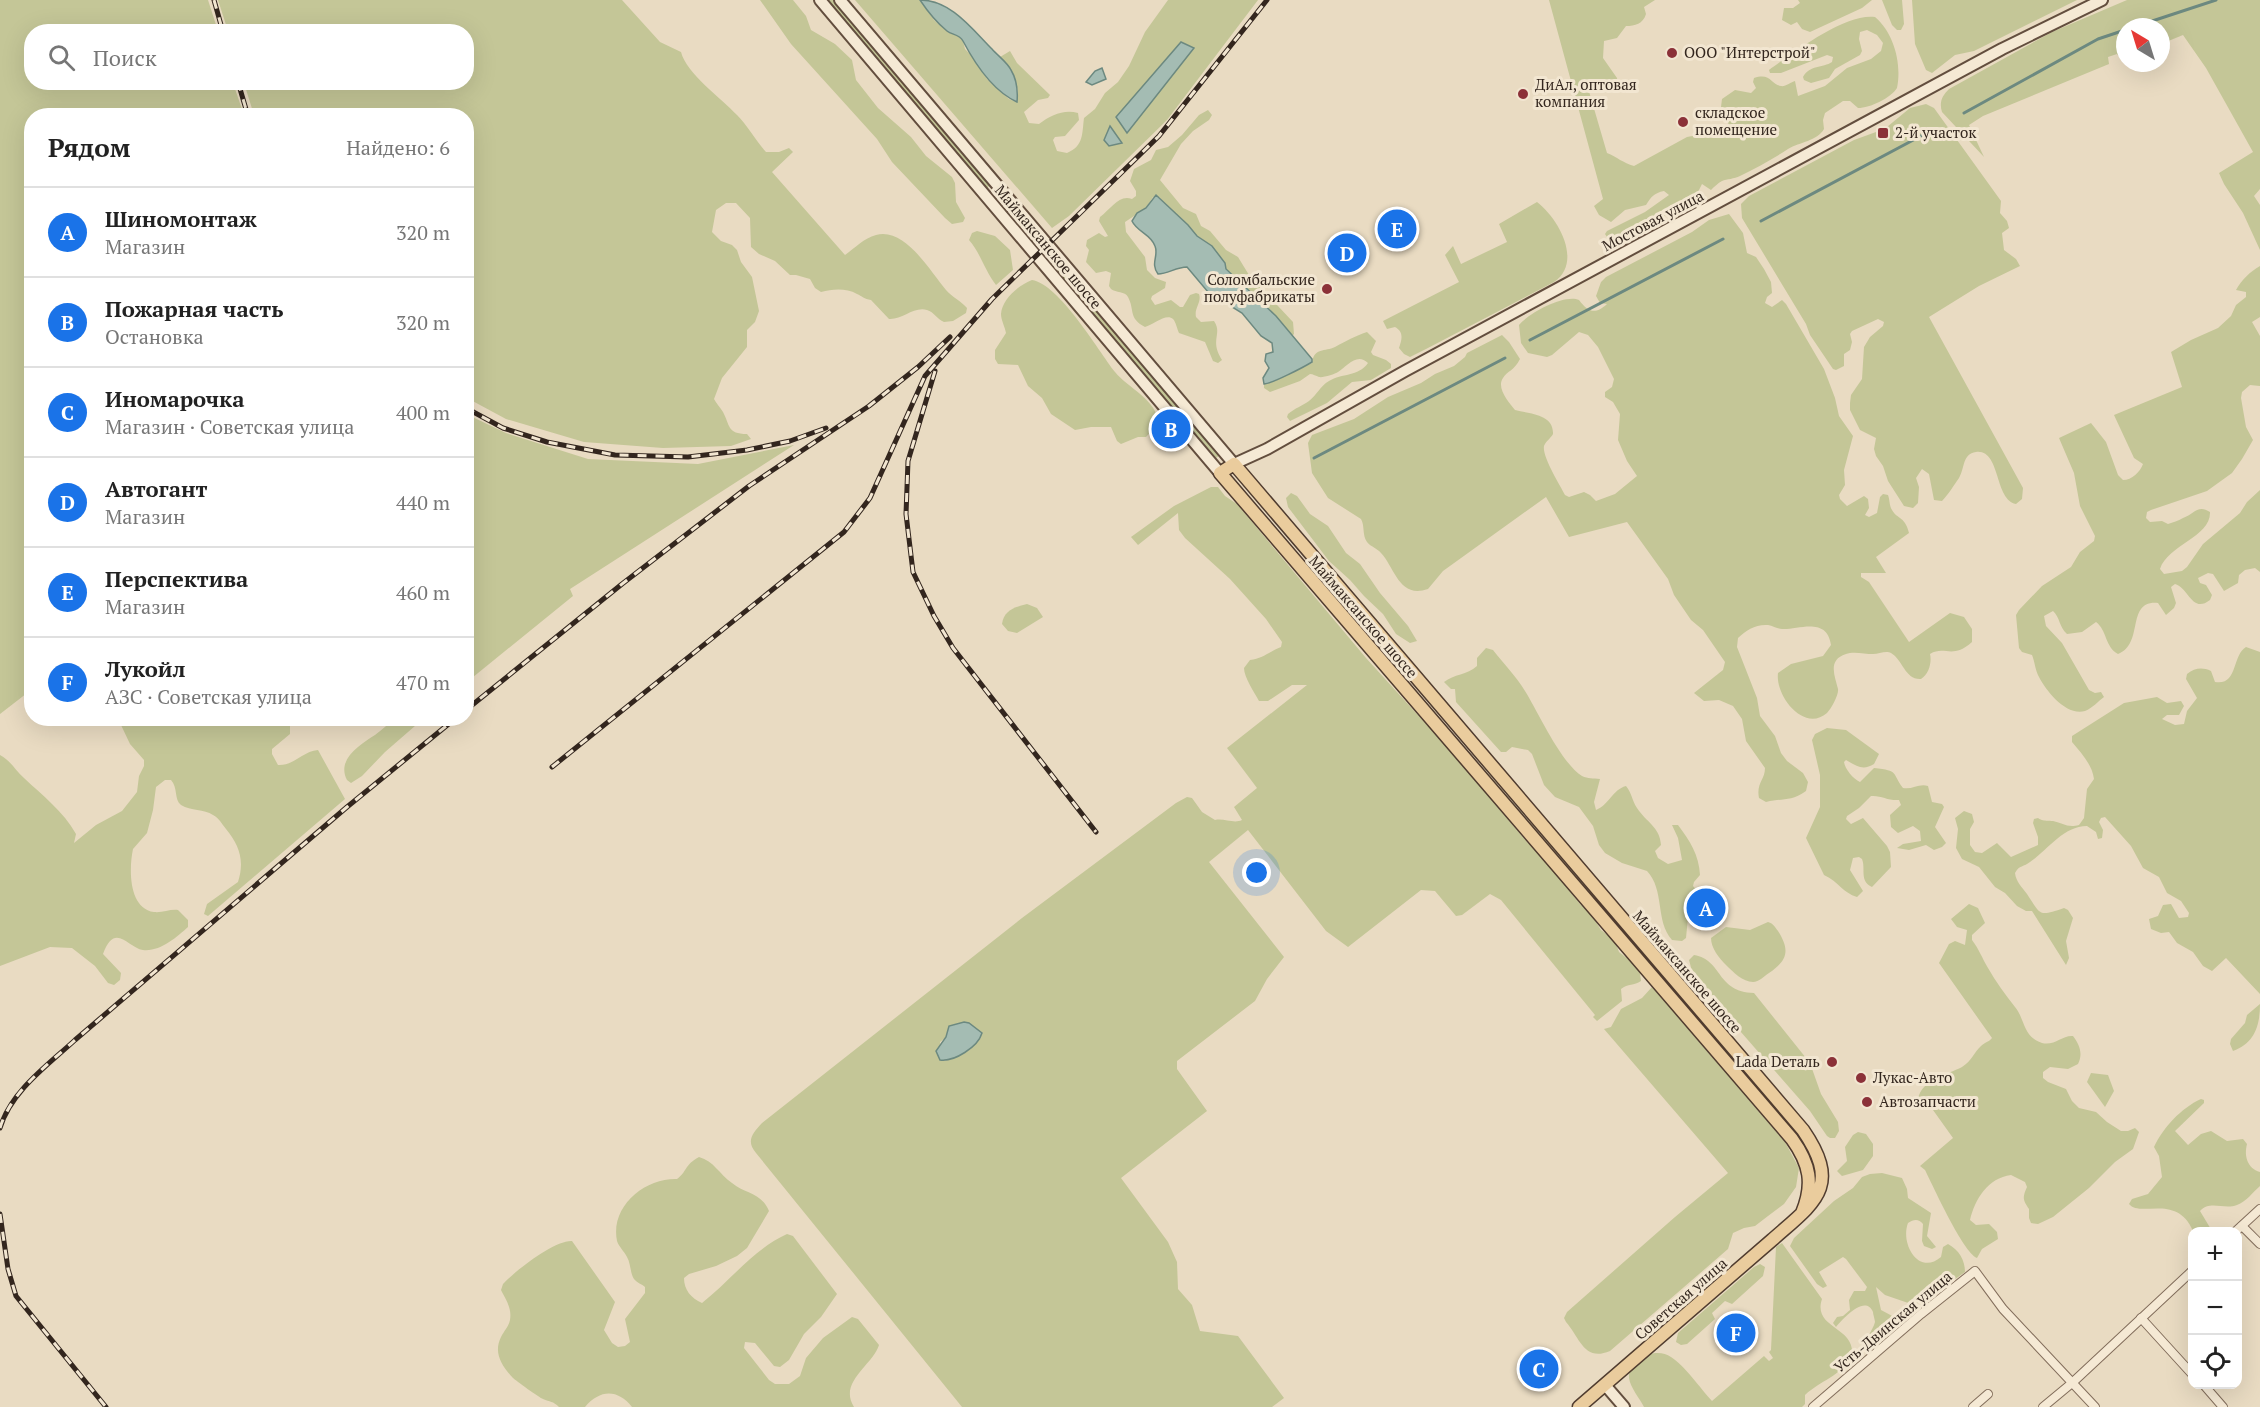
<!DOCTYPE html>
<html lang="ru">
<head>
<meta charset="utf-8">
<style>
	:root { --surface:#fff; --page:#f6f6f6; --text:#222; --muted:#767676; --line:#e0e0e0; --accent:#1a73e8 }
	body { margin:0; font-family:"PT Serif",serif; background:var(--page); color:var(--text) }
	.controls { position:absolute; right:18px; bottom:18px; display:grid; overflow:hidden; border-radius:12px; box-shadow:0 6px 24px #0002 }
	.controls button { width:54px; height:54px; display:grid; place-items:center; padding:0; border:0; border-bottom:2px solid var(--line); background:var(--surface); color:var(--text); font:30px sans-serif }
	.compass { position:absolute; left:2116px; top:18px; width:54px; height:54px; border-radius:50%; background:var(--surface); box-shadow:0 6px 24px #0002; rotate:322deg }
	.you { position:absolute; left:1257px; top:873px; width:21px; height:21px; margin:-15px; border:4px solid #fff; border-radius:50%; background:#1a73e8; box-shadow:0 0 0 9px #1a73e833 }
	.badge { display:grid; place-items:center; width:39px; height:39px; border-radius:50%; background:var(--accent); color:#fff; font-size:20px; font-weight:700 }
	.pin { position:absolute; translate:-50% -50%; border:3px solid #fff; box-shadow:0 2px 6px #0006 }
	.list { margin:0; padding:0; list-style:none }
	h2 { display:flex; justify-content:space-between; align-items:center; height:78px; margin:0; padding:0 24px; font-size:26px }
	h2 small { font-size:20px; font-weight:400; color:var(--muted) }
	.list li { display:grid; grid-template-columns:39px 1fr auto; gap:18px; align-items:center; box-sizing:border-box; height:90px; padding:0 24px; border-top:2px solid var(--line) }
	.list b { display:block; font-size:22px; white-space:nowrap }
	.list p { margin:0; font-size:20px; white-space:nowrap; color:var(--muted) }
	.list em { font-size:20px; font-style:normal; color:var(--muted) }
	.icon { flex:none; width:33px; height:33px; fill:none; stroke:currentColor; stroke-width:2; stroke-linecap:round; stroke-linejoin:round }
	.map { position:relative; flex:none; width:2260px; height:1407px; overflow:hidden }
	.search { position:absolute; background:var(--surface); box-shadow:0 6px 24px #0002; left:24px; top:24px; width:450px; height:66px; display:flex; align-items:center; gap:15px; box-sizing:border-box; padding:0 21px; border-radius:24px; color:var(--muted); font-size:22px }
	.panel { position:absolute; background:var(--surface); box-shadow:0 6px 24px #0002; left:24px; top:108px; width:450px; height:618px; border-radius:24px }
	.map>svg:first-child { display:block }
	.green { fill:#c4c697; fill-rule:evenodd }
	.water { fill:#a4bcb3; stroke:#6c8980; stroke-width:1.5 }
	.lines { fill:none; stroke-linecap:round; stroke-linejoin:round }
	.stream { stroke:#6c8980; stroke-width:3 }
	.minor-casing { stroke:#826d5b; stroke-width:10 }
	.secondary-casing { stroke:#634e3e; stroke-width:14 }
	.primary-casing { stroke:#503c2f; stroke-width:15 }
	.minor { stroke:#f5e9d4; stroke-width:8 }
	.secondary { stroke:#f5e9d4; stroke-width:10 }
	.primary { stroke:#eacc9d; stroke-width:12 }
	.rail-casing { stroke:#33261e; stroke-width:5 }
	.rail { stroke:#f2e6d1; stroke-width:3; stroke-dasharray:9; stroke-linecap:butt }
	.poi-dot { fill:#8b3138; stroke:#f2e6d1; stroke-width:2 }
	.labels { text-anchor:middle; stroke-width:6; stroke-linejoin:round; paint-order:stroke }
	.poi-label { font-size:15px; fill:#33261e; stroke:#f2e6d1; text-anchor:start }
	.street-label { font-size:15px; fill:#33261e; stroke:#f2e6d1 }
</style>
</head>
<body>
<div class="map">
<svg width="2260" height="1407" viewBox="0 0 2260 1407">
	<rect width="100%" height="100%" fill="#e9dbc2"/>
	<g class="green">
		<polygon points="0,0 208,0 218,31 32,32 32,82 233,83 244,115 32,116 31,690 0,714"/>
		<path d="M218,0H622L660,42L681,52C686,73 722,99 737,115C748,126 756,141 766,152H779L789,148L793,152L772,172L845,255C855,248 864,238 876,235C905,227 930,271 946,290C952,297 961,301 967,308L966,313L953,321L944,322C937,319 934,312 927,310C914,306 902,320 889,319L871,300C864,299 862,296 857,294C846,288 833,289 821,292L815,288L810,279L796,275H790L775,261L759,254L751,247L750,218L736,203H726L716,210L712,232L721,241L732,245L737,250L741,262L752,277L759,311L755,322L747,330V347L722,378L714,399C716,403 720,407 723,412C730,425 727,434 747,434L751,439L731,446L663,448L584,442L506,419L467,398L466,116L254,115L244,83L466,82V32L228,31Z"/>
		<polygon points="760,0 793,0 806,16 811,30 835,44 852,60 856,80 878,108 911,137 926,156 952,177 955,183 956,202 965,218 963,222 952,224 945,218 892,162 877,139 791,44"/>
		<polygon points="826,0 833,0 990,184 987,189"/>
		<path d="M855,0H920L934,20L949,33L957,35L963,41L965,49L975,59L987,79L1009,99L1017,102C1020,84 1013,70 1000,57L1010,51L1017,63L1050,95L1048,98L1038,100L1024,112L1029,123L1039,124C1051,115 1064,109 1078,113L1079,120L1065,136L1055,137L1053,140L1057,151L1067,153C1084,146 1082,133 1084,118L1095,109L1105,93L1118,82L1129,66L1145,32L1168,0H1258L1167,120L1069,216L1052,228Z"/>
		<path d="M1549,0H1655L1644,7L1646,14C1643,24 1635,26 1626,26L1617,38L1604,41L1603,58L1617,78L1618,85L1612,89L1603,84L1593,82L1588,88L1607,153C1617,157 1623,163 1634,166L1687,137L1703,134L1719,127L1727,131L1729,125L1721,107L1722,99L1735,90L1751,93L1756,88L1753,82L1754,78C1771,72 1771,85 1781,86C1785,87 1791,82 1795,81L1798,96L1825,86L1847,68L1871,59L1881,51L1883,43L1877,35L1867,30L1860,32L1859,39L1862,51L1860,55L1835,69L1829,78L1811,83L1804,80L1803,77C1809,65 1823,68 1832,62L1833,57L1827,55L1781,73H1770L1769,70C1793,53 1845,13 1875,17C1894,33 1902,64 1897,88C1891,98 1870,108 1858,108L1850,101H1843L1825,113L1823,120L1824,129C1817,141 1800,142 1788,149C1773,159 1756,168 1740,176C1734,179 1727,179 1722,181C1718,183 1714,187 1711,190L1702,184L1694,200L1642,229L1617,240H1609L1605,234L1607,231L1645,212L1669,195L1664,191C1654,193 1651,197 1646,205L1625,210L1611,222L1599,215L1594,206L1603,199Z"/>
		<polygon points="1798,0 1872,0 1862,8 1810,32 1802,29 1797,22 1791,25 1782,20 1784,8 1793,8 1800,3"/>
		<polygon points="1882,0 1902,0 1904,24 1901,30 1897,30 1892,25"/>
		<polygon points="1912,0 2077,0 1974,51 1955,55 1932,73 1926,70 1915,44"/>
		<path d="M2127,0H2260V189L2254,196L2260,205V250L2243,213L2224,184L2219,173L2253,152L2206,68L2183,35L2161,44V27H2125V57L2121,59L2117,54L2108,57L2109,64L1983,116L1969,125L1984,157L1942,112C1939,102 1942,96 1949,89L2052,32Z"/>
		<path d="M1926,104L1934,108L2001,201L2000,213L2007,221L2009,228L2002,233L2004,250L2016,259L2020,266L1979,286L1929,317L2023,488L2022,499L2016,504C1994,500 2001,449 1976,452C1962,454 1965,468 1959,478C1954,485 1948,495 1942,501L1934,500L1929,474L1922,469L1916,478L1919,487L1918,503L1913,508L1904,506L1888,481L1883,466L1876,456L1874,449L1876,438L1860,430L1850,410V403L1851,395L1862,379L1864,347L1870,337L1883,326L1884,322L1878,319L1852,331L1850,334L1852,342L1850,350L1844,354V366L1836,370L1833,369L1810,335L1806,324L1742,218L1741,204L1749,196L1854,140L1876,132L1880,136L1889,131L1887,127L1910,108Z"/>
		<path d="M1208,110L1212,115L1209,120L1193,131L1181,144L1160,180L1183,208L1196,214L1201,226L1210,231L1226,250L1238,257L1249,275L1293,322L1294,334L1292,336L1256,296L1226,269L1212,246L1197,236L1159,197H1153L1146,208L1125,222L1126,232L1145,257L1147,270L1155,278L1166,282L1165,288L1152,296L1151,299L1155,305L1171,300L1180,307H1183L1190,295L1196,293L1199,294C1202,302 1194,308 1196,317L1201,322L1214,321C1223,334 1209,340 1222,360L1218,363L1213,361L1205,342L1179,333C1177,329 1176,322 1173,319C1166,313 1153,325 1145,327C1128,318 1135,310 1128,297C1125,291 1116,293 1111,289L1109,286L1111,273L1106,271L1096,273L1086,262L1089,250L1086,246L1087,240L1099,233L1105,237L1108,236L1099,221L1100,217C1111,209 1119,194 1132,199L1136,196V191L1130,181L1134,169L1151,160L1156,150L1168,147L1182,135L1199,115Z"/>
		<path d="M1537,202C1559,219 1583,262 1554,282L1426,349L1410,357L1404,354L1399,348C1402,339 1404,332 1395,327L1387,329L1383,321L1459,282L1445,255L1453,246L1461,264L1507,242L1499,224Z"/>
		<polygon points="1009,210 1011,210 1042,245 1037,249 1008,214"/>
		<path d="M1729,214L1743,233L1747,253L1756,257L1764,269L1771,282L1772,293L1767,297L1765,303L1772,307L1782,300L1786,304L1824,369L1835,398L1839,416L1853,436L1844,470L1845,485L1839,495L1840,499L1847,506L1864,496L1868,499L1869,508L1865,515L1869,517L1877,513L1880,497L1883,494L1888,495C1890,500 1889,505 1892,510C1898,520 1905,516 1909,533L1876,557L1886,573H1861V577L1869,582L1909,642L1950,613L1964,617L1972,629V642C1952,660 1945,645 1930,654C1932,662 1929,674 1921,679C1905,680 1903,660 1891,653C1886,650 1879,654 1873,654C1865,654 1853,651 1846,654C1827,660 1835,676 1838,689C1839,695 1831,709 1827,713C1804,733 1775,696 1778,673L1791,664L1823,656L1831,645C1827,616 1798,630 1782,629C1778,629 1773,626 1768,625C1756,624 1746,630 1738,638L1737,647L1757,698L1760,716L1775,736L1781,753L1787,761L1803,773L1808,782L1806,791C1790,802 1783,798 1766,802L1759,798C1756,783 1765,780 1765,768L1746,741L1742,719L1733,706L1719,700L1704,701L1694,693L1723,670L1725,662L1703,630L1691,620L1674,595L1668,579L1627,522L1569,537L1546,497L1443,571L1428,589C1399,599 1395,568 1381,553C1377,548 1371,547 1367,542C1362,535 1365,526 1361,519L1328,498L1312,473L1308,443L1312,435L1354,419L1388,397L1421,383L1435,374L1454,366L1465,357L1467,353L1502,335L1509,342L1520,359C1514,371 1507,371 1503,378C1496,388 1509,403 1515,410C1530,414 1554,414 1553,434C1551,438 1546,441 1544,446C1542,457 1560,485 1565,495L1569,497L1584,492L1590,495L1596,501L1615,494L1637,476L1627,461L1618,440L1620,414L1613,402L1605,397V392L1612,387L1614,379L1598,347L1588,335L1579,332L1552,355L1547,357L1528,353L1521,343L1519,325C1529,313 1564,294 1579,300C1588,312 1595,315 1607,304L1600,303L1596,296L1601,282L1606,277L1692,232L1709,220Z"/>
		<path d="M977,231L995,236L1010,250L1013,270L996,285C985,271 981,254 969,240L972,233Z"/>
		<polygon points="1051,254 1221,454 1216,458 1046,258"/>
		<path d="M2260,266V317L2252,322L2260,336V386L2250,385L2242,392L2241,398L2246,427L2253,440L2242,459L2232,473L2207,491L2151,510L2147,512L2146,518L2150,522L2162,521L2168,524C2173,522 2178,521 2183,518C2194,514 2198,504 2210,512C2211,537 2168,545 2160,569L2164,574L2182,571L2187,567L2203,544L2240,513L2247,502L2260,490V572L2255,568L2245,570L2239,575L2238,583L2224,591L2213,574L2208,573L2198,578L2200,583L2206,585L2212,595L2210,600C2192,614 2189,588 2175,584L2171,587L2176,603L2174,608L2166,615L2158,603C2125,600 2145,644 2118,654C2105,647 2107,630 2096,622L2082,632L2067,634C2059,627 2060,617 2053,611L2044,616L2046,626L2062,643L2089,690L2095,693L2101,692L2104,697C2098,701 2093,708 2085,711C2066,716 2047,692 2039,677C2035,670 2035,662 2032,655L2022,652L2019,648L2016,615L2019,610L2042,586L2071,567L2080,552L2094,541L2095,536L2080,506L2074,473L2059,438L2091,423L2106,442L2118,475L2123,480C2132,480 2140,472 2143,464L2134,458L2114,415L2182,387L2171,352L2191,340L2218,328L2231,316L2236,305L2246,297V292L2236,290C2242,279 2250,272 2260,266Z"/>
		<path d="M1032,280C1059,284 1098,350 1115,372C1128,388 1159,401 1158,424L1146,437H1138L1121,444L1117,441L1111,427H1091L1075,430L1051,414L1042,398L1028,386L1018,365L998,364L995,359V350L1006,333C1005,327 1001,320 1001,314C1002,299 1019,285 1032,280Z"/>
		<path d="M1367,332L1376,341L1371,352L1373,355L1386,360L1391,364V368L1371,380L1352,382L1327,403L1290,421L1287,417L1288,414C1295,408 1302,406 1309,401C1317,395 1320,386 1329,381C1342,373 1358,377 1368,363C1357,352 1347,366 1338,372C1335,374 1323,378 1319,377C1316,376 1313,374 1310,374L1300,381L1270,392L1264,388V384C1270,384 1304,367 1312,363C1314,347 1325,352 1335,347C1346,341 1355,336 1367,332Z"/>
		<polygon points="466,414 506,433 588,459 698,464 794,445 570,589 573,596 467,682"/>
		<path d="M1211,487H1218L1225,496L1237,504L1366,658L1447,747L1528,843L1535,848L1580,904L1591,914L1601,930L1615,941L1619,952L1633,963L1640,973L1641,981C1634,986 1628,983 1621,989L1622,1001L1597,1021L1593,1017L1595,1015L1501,900L1490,894L1462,915L1456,916L1435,891L1421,890L1348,947L1326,931L1248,830L1209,862L1284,957L1267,979L1255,1001L1177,1061V1069L1207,1111L1121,1178L1168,1242L1177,1262L1178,1289L1192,1305L1200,1331L1238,1336L1284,1398L1272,1407H962L756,1153C746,1141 752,1134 762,1123L1022,918L1176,803L1187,797L1192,798L1202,812L1215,820C1224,818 1234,824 1242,820L1234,807L1257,788L1227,748L1307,685H1292L1268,701H1259C1254,692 1244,677 1244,668L1250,660C1263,659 1270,651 1281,647L1282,642L1266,619L1230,579L1185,538L1179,530L1178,513L1138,545L1131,537L1174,506ZM946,1037L981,1038L964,1053L944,1061L940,1042Z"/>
		<polygon points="1291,493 1297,496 1310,514 1328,526 1346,553 1360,564 1380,593 1408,626 1417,641 1410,643 1396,634 1383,614 1364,596 1350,580 1329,561 1288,507 1286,498"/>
		<polygon points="1271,523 1651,962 1648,964"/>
		<path d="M1027,604L1037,608L1043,617L1017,633L1008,631L1002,624C1004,610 1015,607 1027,604Z"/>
		<path d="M2246,647L2260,652V994L2226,958L2212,971L2203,966L2193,952L2177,943L2169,932L2161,933L2151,929L2149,919L2158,916L2163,905L2171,904L2179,918L2188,917L2189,913L2181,901L2167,893L2159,877L2143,868L2131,846L2105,817L2101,818L2099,822L2103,830L2102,838L2098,839L2096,832L2087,826C2063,826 2048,850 2030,862C2024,867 2019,865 2015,873C2016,882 2022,887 2027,894C2041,915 2038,917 2064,908L2068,910L2073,918L2066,941L2069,958L2066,965L2032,911H2026L2017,906L2005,893L1995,887L1979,867L1962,859L1956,848L1958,829L1955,818L1964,811L1972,814L1974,822L1970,829V845L1975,852L1982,853L1997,843L2011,857L2038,845V837L2033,823L2034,819L2038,818C2044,822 2046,820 2053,821C2063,823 2067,828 2079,825L2084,818L2087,789L2094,779C2092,764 2081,753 2072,742V736L2124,703L2157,697L2167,703L2181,701L2184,706L2179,715H2167L2162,719L2175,725L2184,724L2187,711L2197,698L2186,679L2187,674C2195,668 2202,667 2211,671L2215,682C2238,686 2232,655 2246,647Z"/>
		<path d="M1486,648L1493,650C1504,664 1516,676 1525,691C1538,712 1561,763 1582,776C1588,779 1593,778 1600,779L1594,802L1596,810C1610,804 1612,790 1626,786C1632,793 1632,801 1637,808C1646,822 1660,827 1661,845L1655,851L1658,858L1668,864L1682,860L1678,838L1672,825H1678C1690,841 1699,855 1700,875L1694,882L1693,886L1699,893L1689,907L1686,938L1682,941L1672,940C1655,921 1665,890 1647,871L1622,863L1605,853L1599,845L1593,826L1579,807L1555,797L1544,785L1532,754L1528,750L1512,747L1506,752H1501L1456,702L1455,689H1451L1444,682C1454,674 1467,675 1477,666V658Z"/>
		<path d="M105,719H290V734L272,749V754L278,765C294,766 303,751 318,750L345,799L208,916L204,914L207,904L238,882C245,860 239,845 226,829C222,824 219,818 213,815C204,809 191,811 181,805C174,800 178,787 171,780H165L156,787L153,810L147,833L133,849C129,868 128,908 154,912C162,913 170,909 178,910L188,920V927C177,937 160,952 143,950C128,948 115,921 103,954L121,973L120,980L114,985L108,983L95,966L72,948L50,947L0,966V755C11,761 15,770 24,778C43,796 63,811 76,834L74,843L96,825L122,811L137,792L139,776L144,766V760L130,744L121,725Z"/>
		<path d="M394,719H423L385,752L362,776L351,783L347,780C336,759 361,744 375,735C382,730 388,724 394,719Z"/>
		<path d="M1827,728L1846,730L1879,754L1874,764C1863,771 1856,766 1846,760L1844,762C1845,769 1853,779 1860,782L1874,768C1900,771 1891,772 1903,788C1912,790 1919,783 1928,786L1932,802L1942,804L1944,807L1935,827L1946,843L1942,847L1934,850L1926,845L1909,850L1897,848L1903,844L1921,841L1920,831L1913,826L1898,833L1891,827L1890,815L1901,805L1899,800C1888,801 1881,795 1871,796L1859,808L1847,816L1846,819L1851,824L1863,818L1887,846L1890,852L1891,867L1872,887C1859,881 1866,869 1862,859L1859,857L1853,858L1850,870L1863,891L1857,897C1843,893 1839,882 1824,875L1806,838L1820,807V775L1812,740L1815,734Z"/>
		<path d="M1969,904L1978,908L1985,923L1972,935V940C1979,949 1982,958 1988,968C1996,982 2005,994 2015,1007C2025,1019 2023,1037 2042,1043C2055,1046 2062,1035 2073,1036C2080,1045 2083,1054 2078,1064L2068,1069L2050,1067L2043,1072V1078L2048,1082L2066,1089L2072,1101L2079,1108L2096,1112L2107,1122L2121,1131H2128L2135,1128L2139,1132L2133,1149L2115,1162L2089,1188L2053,1217L2038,1224L2031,1223L2029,1218V1209C2023,1200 2022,1198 2027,1187L2025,1182L2011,1175C1988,1178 1975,1199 1970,1220L1976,1225L1989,1224L1997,1232L1998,1239L1982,1249L1977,1258C1963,1252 1934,1188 1925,1170L1920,1166L1953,1138L1933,1110L1923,1106L1918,1099C1922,1079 1947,1075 1962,1067C1972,1061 1974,1052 1981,1046C1985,1042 1989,1042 1992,1038L1939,963L1949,944L1955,941L1965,945L1967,930L1957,927L1951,919Z"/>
		<path d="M1768,922C1774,924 1774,926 1778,931C1790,950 1788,960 1769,973C1764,976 1759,982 1753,982C1743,982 1733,972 1726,965C1719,958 1711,948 1711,938L1726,927L1750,930Z"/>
		<path d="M1694,955C1723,960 1716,992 1754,993L1810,1063L1821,1094L1838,1122L1839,1131L1835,1138H1830L1827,1136L1810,1111L1699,984L1693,975L1689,960Z"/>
		<polygon points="1668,981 1798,1133 1795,1135 1665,984"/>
		<path d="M1652,987L1785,1142L1799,1168L1796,1187L1784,1204L1768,1216L1755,1226L1744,1228L1733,1233L1728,1249L1610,1351C1584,1362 1580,1338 1566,1322L1564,1318L1567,1312L1675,1217L1728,1173L1604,1029L1611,1027L1621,1009L1642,998Z"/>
		<path d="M2260,1004C2260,1025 2255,1043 2233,1051L2230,1044L2231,1039L2245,1023L2247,1015Z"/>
		<polygon points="2091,1073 2108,1075 2114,1091 2105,1107 2087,1082"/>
		<path d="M2201,1099L2204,1100V1103L2175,1131L2188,1145L2201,1134L2211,1131L2227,1141L2243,1139L2247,1144C2244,1156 2247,1168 2260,1172V1186C2253,1192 2246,1202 2237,1205C2224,1210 2210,1200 2200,1211L2212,1231H2193C2177,1193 2140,1218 2129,1204L2132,1199L2148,1194L2162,1177L2159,1156L2154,1147C2163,1128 2181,1108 2201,1099Z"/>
		<polygon points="1858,1132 1866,1134 1873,1144 1873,1156 1863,1170 1842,1176 1837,1171 1847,1161 1845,1147 1853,1135"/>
		<path d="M699,1157C714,1161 719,1174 732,1183C745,1194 761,1192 769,1211L747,1248L737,1256L716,1266L689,1274L684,1278C684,1290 691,1298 702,1303C730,1281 755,1248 787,1234L793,1236L837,1294L821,1317L804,1334L789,1360L780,1367L774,1366L755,1343L745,1342L744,1348L769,1380L775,1384H789L800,1376L806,1358L823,1338L852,1317L858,1319L879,1345C873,1365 838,1382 854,1407H632C618,1389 600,1389 585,1407H559C553,1401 550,1402 543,1399C540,1398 515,1380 513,1378C502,1366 493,1353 501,1337C504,1331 509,1326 510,1320C512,1308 506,1300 501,1290L503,1284C516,1270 555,1240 572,1241L615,1302L604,1330L612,1343L618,1347L625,1346L630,1342L625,1319L645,1293V1287C642,1284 637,1283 634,1279C630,1273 631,1264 627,1257C624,1251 619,1247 617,1241C610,1206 645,1178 677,1179C687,1172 684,1165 699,1157Z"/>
		<path d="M1882,1173L1902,1178L1907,1189L1908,1198L1931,1213L1927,1236L1936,1247L1932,1249L1924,1246L1922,1241L1923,1224C1919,1219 1914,1219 1908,1223C1900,1244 1919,1276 1941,1257L1943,1247L1948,1244C1959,1250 1965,1260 1965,1272L1930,1297L1914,1305L1885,1295L1876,1287L1881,1310L1896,1318L1900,1323L1882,1337L1874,1340L1869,1335C1871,1331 1874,1326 1875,1322C1875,1320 1873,1314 1873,1312C1865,1294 1843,1319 1836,1327L1833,1323L1837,1317L1843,1316L1850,1310L1849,1300L1854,1291H1865L1867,1287L1846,1259L1843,1257L1819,1272L1827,1286L1823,1288L1817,1284L1790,1246L1794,1238L1834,1201L1853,1188L1862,1177L1870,1174Z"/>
		<path d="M1782,1243L1822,1299C1812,1329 1856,1326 1852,1356C1840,1377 1821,1380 1805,1395V1404L1802,1407H1644C1640,1399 1630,1387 1629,1378C1628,1359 1656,1346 1671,1357C1684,1365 1701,1389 1712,1401L1764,1356L1769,1361L1773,1358L1769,1352L1771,1350L1776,1247Z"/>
		<polygon points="1760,1264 1765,1267 1763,1276 1732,1304 1725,1301 1712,1313 1715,1319 1687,1344 1681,1345 1676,1342 1678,1333 1754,1267"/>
	</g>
	<g class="water">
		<path d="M920,0C951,0 972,29 992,49C998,56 1007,62 1011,70C1017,80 1018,91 1017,102C993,91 974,62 963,41C959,34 952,35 947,31C936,22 928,12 920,0Z"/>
		<polygon points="1181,42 1194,48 1127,133 1116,117"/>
		<polygon points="1102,68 1106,79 1092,85 1086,82 1095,71"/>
		<polygon points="1110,126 1122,143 1109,146 1104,140"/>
		<path d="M1156,195L1188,225L1197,236L1212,246L1225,263L1226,269L1276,316L1312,359V362C1304,367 1271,384 1264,384L1263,378L1269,368L1265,361L1266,354L1273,352L1272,343L1261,336L1242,313L1208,292L1187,267C1176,267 1168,274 1158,274C1150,263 1159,256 1155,246C1151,234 1137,232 1132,221L1137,213L1146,208Z"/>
		<path d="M964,1022L969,1023L982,1033C978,1047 954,1062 940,1060L936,1051L946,1037L949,1026Z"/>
	</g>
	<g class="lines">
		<g class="stream">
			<polyline points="2134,27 2216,0"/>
			<polyline points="1964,113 2098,39 2125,30"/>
			<polyline points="1761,221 1934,129"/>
			<polyline points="1530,340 1723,239"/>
			<polyline points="1314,458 1505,358"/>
		</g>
		<defs>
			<g id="minor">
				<polyline points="2242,1226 2260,1244"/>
				<polyline points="2235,1232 2260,1209"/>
				<polyline points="2141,1318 2192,1374"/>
				<polyline points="2203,1384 2223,1407"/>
				<polyline points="1813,1407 1921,1314 1975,1271 2003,1309 2095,1407"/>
				<polyline points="1973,1407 1988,1394"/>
				<polyline points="2043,1407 2072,1383 2192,1271"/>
			</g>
			<g id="secondary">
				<polyline points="820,0 1220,473"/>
				<polyline points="840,0 1234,464 1267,449 1405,371 2002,49 2102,0"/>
				<polyline points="1605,1385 1624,1407"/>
			</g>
			<path id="primary" d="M1579,1407L1772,1240C1815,1202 1842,1187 1803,1130L1234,464L1220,473L1792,1139C1810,1164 1814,1184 1802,1213"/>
		</defs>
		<use href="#minor" class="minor-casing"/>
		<use href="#secondary" class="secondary-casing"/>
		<use href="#primary" class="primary-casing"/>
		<use href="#minor" class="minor"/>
		<use href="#secondary" class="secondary"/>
		<use href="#primary" class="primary"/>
		<defs>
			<g id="rail">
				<polyline points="214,0 223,32"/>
				<polyline points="238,82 248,116"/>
				<polyline points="935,371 908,461 906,514 913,572 934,616 953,648 1096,832"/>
				<polyline points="466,408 503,428 547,442 615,455 688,457 747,450 790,441 826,428"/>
				<polyline points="466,710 622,584 749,486 869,406 918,367 950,337"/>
				<polyline points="552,767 844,532 870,498 925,376 992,299 1159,136 1267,0"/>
				<path d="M0,1128C11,1091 48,1065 75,1040L347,807L456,718"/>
				<polyline points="0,1214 8,1269 16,1296 106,1407"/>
			</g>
		</defs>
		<use href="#rail" class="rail-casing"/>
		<use href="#rail" class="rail"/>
	</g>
	<g class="poi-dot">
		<circle cx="1672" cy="53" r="6"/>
		<circle cx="1523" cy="94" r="6"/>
		<circle cx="1683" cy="122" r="6"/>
		<rect x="1877" y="127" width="12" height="12" rx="3"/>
		<circle cx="1327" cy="289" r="6"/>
		<circle cx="1832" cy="1062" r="6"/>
		<circle cx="1861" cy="1078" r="6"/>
		<circle cx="1867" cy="1102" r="6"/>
	</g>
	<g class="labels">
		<g class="poi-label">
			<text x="1684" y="58">ООО "Интерстрой"</text>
			<text x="1535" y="90">ДиАл, оптовая<tspan x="1535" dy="17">компания</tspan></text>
			<text x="1695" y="118">складское<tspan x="1695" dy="17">помещение</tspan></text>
			<text x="1895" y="138">2-й участок</text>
			<text x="1315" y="285" text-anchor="end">Соломбальские<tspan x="1315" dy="17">полуфабрикаты</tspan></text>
			<text x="1820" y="1067" text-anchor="end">Lada Dеталь</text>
			<text x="1873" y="1083">Лукас-Авто</text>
			<text x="1879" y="1107">Автозапчасти</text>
		</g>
		<g class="street-label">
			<text transform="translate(1653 221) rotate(-28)" y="5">Мостовая улица</text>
			<text transform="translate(1048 247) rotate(50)" y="5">Маймаксанское шоссе</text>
			<text transform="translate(1363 617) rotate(49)" y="5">Маймаксанское шоссе</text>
			<text transform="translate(1687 972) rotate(49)" y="5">Маймаксанское шоссе</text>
			<text transform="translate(1681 1299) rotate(-41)" y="5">Советская улица</text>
			<text transform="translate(1893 1322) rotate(-40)" y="5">Усть-Двинская улица</text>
		</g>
	</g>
</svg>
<div class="controls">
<button>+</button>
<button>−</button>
<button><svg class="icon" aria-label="locate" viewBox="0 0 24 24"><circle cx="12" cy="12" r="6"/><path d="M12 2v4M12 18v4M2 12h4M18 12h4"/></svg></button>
</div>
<svg class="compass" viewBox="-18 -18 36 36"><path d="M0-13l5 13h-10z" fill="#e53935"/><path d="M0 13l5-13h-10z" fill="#767676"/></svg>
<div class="you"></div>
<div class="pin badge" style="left:1706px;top:908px">A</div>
<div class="pin badge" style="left:1171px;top:429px">B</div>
<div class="pin badge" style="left:1539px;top:1369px">C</div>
<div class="pin badge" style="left:1347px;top:253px">D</div>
<div class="pin badge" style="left:1397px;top:229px">E</div>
<div class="pin badge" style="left:1736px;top:1333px">F</div>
<div class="search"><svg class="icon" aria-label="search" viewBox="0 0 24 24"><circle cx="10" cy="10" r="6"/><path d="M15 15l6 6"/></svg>Поиск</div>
<section class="panel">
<h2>Рядом<small>Найдено: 6</small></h2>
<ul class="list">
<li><span class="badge">A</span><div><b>Шиномонтаж</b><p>Магазин</p></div><em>320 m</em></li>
<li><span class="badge">B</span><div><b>Пожарная часть</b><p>Остановка</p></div><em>320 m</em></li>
<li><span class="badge">C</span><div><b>Иномарочка</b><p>Магазин · Советская улица</p></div><em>400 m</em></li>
<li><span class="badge">D</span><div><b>Автогант</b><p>Магазин</p></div><em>440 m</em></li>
<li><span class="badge">E</span><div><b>Перспектива</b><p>Магазин</p></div><em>460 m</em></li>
<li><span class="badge">F</span><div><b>Лукойл</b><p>АЗС · Советская улица</p></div><em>470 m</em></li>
</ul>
</section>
</div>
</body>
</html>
